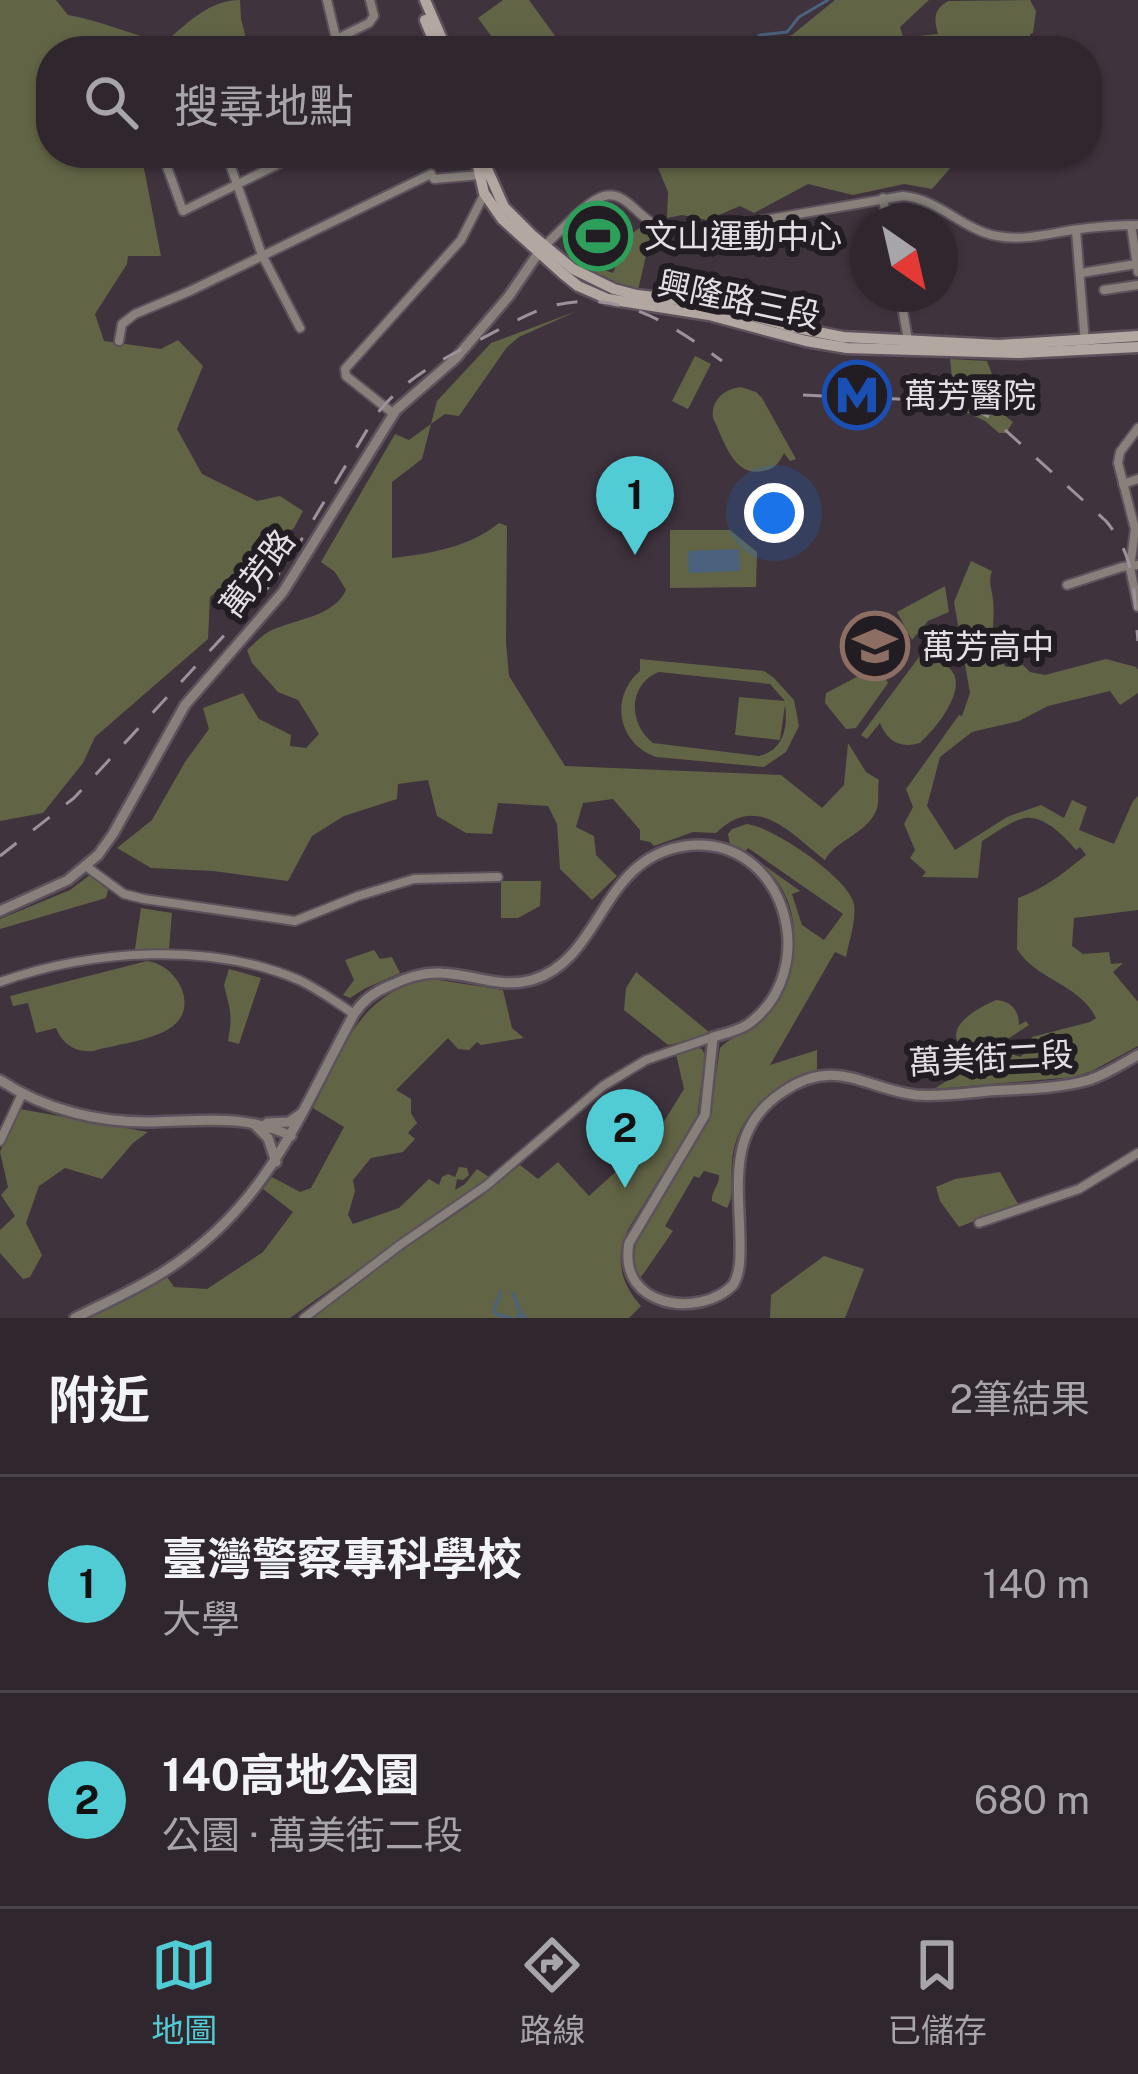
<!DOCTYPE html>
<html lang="zh-TW">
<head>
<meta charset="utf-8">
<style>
	:root { --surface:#2f262e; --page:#372e36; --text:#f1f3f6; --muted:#a7a5aa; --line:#4a434a; --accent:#51ccd5 }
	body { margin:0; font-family:"Public Sans","Noto Sans TC",sans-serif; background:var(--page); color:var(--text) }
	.compass { position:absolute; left:850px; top:204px; width:108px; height:108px; border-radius:50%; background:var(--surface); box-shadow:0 3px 9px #0004; rotate:146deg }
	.you { position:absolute; left:774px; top:513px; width:42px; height:42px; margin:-30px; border:9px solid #fff; border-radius:50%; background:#1a73e8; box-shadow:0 0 0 18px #1a73e833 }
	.badge { display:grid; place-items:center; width:78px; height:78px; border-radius:50%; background:var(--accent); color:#111; font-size:39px; font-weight:700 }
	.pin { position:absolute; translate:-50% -99px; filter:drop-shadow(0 3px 6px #0008) }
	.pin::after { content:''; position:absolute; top:63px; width:42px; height:36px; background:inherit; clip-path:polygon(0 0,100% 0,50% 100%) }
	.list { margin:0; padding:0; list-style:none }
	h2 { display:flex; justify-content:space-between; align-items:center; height:156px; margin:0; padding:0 48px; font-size:51px }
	h2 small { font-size:39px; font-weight:400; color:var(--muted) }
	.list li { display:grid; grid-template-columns:78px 1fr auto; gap:36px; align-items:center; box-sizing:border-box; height:216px; padding:0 48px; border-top:3px solid var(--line) }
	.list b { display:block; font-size:45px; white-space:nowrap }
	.list p { margin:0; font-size:39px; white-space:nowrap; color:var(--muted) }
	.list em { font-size:39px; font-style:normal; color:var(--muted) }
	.icon { flex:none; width:66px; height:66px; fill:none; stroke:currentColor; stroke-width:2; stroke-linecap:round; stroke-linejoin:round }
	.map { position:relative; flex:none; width:1138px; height:1318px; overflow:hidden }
	.search { position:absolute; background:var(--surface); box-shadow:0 3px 9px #0004; left:36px; right:36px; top:36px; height:132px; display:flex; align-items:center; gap:30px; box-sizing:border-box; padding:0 42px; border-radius:48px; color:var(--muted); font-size:45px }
	.sheet { height:588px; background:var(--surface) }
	nav { display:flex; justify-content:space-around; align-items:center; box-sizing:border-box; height:168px; border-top:3px solid var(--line); background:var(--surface); font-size:33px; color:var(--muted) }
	nav a { display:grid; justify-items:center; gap:6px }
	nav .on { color:var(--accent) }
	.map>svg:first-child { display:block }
	.green { fill:#626446; fill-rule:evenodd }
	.water { fill:#4a627d }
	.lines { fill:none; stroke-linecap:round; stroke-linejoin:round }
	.stream { stroke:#4a627d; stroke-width:3 }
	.minor-casing { stroke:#5d525c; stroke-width:12 }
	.tertiary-casing { stroke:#5d525c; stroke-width:14 }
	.secondary-casing { stroke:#5d525c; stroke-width:15 }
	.minor { stroke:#87807b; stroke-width:8 }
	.tertiary { stroke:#87807b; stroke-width:9 }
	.secondary { stroke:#b3a8a1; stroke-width:10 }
	.rail { stroke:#9c929b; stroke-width:3; stroke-dasharray:21 21; stroke-linecap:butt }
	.labels { text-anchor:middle; stroke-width:12; stroke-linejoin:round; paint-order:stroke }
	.poi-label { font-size:33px; fill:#e5dee5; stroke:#221d22; text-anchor:start }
	.street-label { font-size:33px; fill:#e5dee5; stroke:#221d22 }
</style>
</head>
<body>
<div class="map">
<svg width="1138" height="1318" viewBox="0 0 1138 1318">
	<rect width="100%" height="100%" fill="#3f333e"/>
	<g class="green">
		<path d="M0,0H56L68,15C102,21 131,35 165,42C188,23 209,0 240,0L241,19L247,42L231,51H51V153H141L161,256H128L127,264L95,314L104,341L161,349L178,340L203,366L177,429L202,474L257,501L280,496L303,511L294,528L210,597L208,639L95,737L83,763L43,813L0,821Z"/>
		<polygon points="503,0 529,0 566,51 502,51 478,18"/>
		<polygon points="835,0 929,0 900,27 906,45 944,44 955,51 751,51 771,40 792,35"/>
		<path d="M1030,0L1036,11L1033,33L1030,34L1032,48L999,51L997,36L908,44V37L938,34C934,19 933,10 948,1Z"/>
		<polygon points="652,153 947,153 952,166 932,189 904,184 853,195 808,184 754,213 740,206 707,220 682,215 667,218 668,192"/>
		<polygon points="641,227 652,230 638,290 613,284 610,279 592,271 596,267 613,273 628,236"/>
		<path d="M577,311L519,337L507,347L459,416L445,414L431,424L422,459L392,482V558C429,554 470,547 499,523L507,526L506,642L509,676L565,766L781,775L822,808L844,785L848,743L866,772L879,780C877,789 880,803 876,811C865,835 837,839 825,860C790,833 757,792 716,833L693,832L654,846L650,842L640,840V830L613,799L583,803L576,827L594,836L596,855L617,876L592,900L560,869L557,824L548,806L498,803L492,834L466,833L437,816L428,780L398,784L397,799L344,816L312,836L288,881L213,871L151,868L117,848L152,820L185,762L209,729L203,708L243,693L259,719L291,735L290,746L306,748L319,734L298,700L278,692L252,663L247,650C255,643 261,636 270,631C295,619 334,617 346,590L335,572L321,562L395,434L409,440L431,424L437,401L491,343Z"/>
		<polygon points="695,356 711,364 688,409 672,401"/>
		<polygon points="950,359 987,361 995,382 1019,385 1014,417 990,399 994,393 988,389 983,392 972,387 969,394 989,403 1013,422 1006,433 999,433 985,421 955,407"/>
		<path d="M741,387L756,392L762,398L796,459L790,461L784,453C779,463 775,469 763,471C733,478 723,438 713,418C711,400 724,389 741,387Z"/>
		<polygon points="670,530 730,530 757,552 756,587 670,588"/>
		<path d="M971,561L992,571C988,583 992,588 993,600C996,625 986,646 1006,667L1023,665L1030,672L1045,675L1106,659L1136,667L1138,670V693L1120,705L1110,691L1048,706L1019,721L972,732L940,757L927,806L955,850L1007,817L1041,805L1064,818L1072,800L1087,807L1079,830L1114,844L1133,801L1138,796V910L1074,918L1072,946L1083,954L1109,952L1111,964L1123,963L1113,972L1138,1002V1046L1092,1071L1074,1077L934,1089L970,1066L1006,1051L1020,1057L1025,1053L1032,1037L1090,1022L1096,1018C1080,984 1036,980 1017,949L1018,898C1046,888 1063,873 1086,855L1080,847L1076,850C1065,837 1045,816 1026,818C1013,819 994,834 982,841L978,878L922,877L926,872L910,858L915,850L904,824L913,807L906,789L959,715L962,716L970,693L954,602Z"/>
		<polygon points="945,586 949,612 928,621 912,640 897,612"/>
		<path d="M934,637L939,641L926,660C984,666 944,721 920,743C900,749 887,741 880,723L867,739L861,735Z"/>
		<path d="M640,659L764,671L774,678L794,700L799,726L786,752L764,767L656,757C618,744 609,697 640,671ZM659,672L770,684L785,701L739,697L735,735L780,740L785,705C788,727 784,750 759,756L653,743C628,724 628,684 659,672Z"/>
		<polygon points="878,666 888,683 856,728 846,729 825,703 826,693"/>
		<path d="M747,824C773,827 844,875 853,901C858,916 849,941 846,957L835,952L770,1065L817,1050V1070C774,1085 736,1113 732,1162C730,1179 735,1194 727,1208L712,1201C711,1191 720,1185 719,1175L704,1171L699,1178L694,1176L665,1226L673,1231L639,1280L634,1260L636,1241L709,1121L720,1048C731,1036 747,1034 758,1022C792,985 808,929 779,884C772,873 762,865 754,858L800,891L792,894L802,925L824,940L843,914L748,848L744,853L730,845L728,834L732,829Z"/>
		<polygon points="90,875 108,890 106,898 0,929 0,919 70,890"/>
		<polygon points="501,881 541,881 540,906 518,918 501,918"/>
		<polygon points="141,908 172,913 169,949 135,949"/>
		<polygon points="374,950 380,959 392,957 400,973 364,989 350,998 343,995 354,980 345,960"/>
		<path d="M147,961C179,965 202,1011 167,1030C148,1041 114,1045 93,1051C76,1053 62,1044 56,1028L36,1033L28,1003L13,1006L10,996Z"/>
		<path d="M229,969L261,978L239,1044L228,1041C233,1014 230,1010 224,985Z"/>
		<polygon points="636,972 709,1032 692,1040 668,1045 624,1010 626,988"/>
		<path d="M432,979L503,990L512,1028L524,1038L481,1045L477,1042L469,1050L458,1049L448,1038L396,1090L411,1099V1113L417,1123L408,1133L415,1139L403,1152L371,1158L353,1180L355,1191L348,1215L353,1224L399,1208L429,1179L439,1185L442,1177L448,1174L455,1177L459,1167L467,1168L469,1175L463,1180L457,1179L455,1190L465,1184L477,1169L489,1177L290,1318H89L167,1277L174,1287L207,1289L263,1252L293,1212L263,1189L272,1177L300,1192L311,1188L344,1127L313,1108C343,1050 358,991 432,979Z"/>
		<path d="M996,1000C1011,1001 1019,1010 1019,1025L1026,1021L1029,1025L971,1063L968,1058L972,1055C934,1033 973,1010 996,1000Z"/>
		<path d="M695,1047L702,1049L705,1055L697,1117L629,1228C614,1256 620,1283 641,1306L629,1318H312L392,1257L475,1201L520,1165L538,1179L558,1162L589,1196L655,1136L684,1089L676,1054Z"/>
		<polygon points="20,1109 148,1132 133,1143 102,1179 65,1168 39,1186 26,1223 42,1255 30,1277 23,1279 0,1253 0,1230 15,1216 1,1195 8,1187 0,1152"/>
		<polygon points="1000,1172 1018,1204 959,1227 940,1201 936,1187 955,1179"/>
		<polygon points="824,1256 864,1269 845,1318 770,1318 771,1295"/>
	</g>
	<polygon class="water" points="739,549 740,571 689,573 688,551"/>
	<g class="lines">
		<g class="stream">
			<polyline points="739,51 760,35 787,32 799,17 828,0"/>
			<polyline points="501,1292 494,1310 496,1314 511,1318"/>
			<polyline points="513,1293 521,1314"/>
			<polyline points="516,1318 521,1314 526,1318"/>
		</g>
		<defs>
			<g id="minor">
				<polyline points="327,0 339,51"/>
				<polyline points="312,51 369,23 374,16 370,0"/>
				<polyline points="162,153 183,211 301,153"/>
				<polyline points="226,153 262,255 300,328"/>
				<polyline points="883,198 887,222"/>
				<polyline points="1131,225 1138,272"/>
				<polyline points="1076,230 1085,343"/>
				<path d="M545,245C559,233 587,200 604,196C626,191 636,215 653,223C669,230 694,229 711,229L903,196C939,199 963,230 997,236C1022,241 1048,234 1072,230C1094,227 1116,225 1138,225"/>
				<polyline points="1081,273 1136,264"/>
				<polyline points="1104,290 1138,285"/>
				<polyline points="900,294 908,340"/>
				<polyline points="119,341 122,324 135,314 190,291 431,174 434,179 480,175"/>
				<polyline points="394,414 346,376 345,369 461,240 484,195"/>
				<polyline points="1138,428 1120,452 1118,463 1135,529 1130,568 1138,607"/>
				<polyline points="1123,484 1138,479"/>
				<polyline points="1067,585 1122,567 1138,565"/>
				<polyline points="87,867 124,894 144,899 295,921 358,896 414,879 498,877"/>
				<path d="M0,982C90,950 209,941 299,980C318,989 336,1002 354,1014"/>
				<polyline points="0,1141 22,1094"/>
				<polyline points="979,1223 1079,1189 1138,1153"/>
				<polyline points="304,1318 400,1245 487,1185 603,1086 646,1060 713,1037"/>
			</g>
			<g id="tertiary">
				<polyline points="0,911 68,880 98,855 113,834 185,705 283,592 396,410 456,358 509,296 541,249"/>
				<path d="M0,1080C45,1110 99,1123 153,1122C202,1121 246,1114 291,1136"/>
				<polyline points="267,1123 289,1122 302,1113"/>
				<polyline points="254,1124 268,1138 276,1162"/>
				<path d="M75,1318C105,1303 137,1289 165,1271C268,1205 299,1115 354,1014C363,1000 374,992 389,986C405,978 423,972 441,973C472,974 500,989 532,980C603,959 600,858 685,846C786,833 824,971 747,1025C737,1031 724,1034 713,1037L705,1115L629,1243C617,1309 701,1318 733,1285C741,1272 740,1255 740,1240C739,1182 727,1128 784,1091C836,1056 865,1089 916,1095C940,1097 965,1093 989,1091C1022,1089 1057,1089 1089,1080C1107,1074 1122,1064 1138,1055"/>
			</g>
			<g id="secondary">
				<polyline points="425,0 447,51"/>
				<polyline points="425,20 438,51"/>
				<polyline points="475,153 484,193 502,219 563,274 578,286 608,299 709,315 806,341 847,348 1020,353 1138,347"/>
				<polyline points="484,162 504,207 532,235 573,269 614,289 637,295 712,304 792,327 843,337 999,345 1138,336"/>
			</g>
		</defs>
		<use href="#minor" class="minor-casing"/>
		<use href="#tertiary" class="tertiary-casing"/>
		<use href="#secondary" class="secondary-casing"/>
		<use href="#minor" class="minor"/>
		<use href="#tertiary" class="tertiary"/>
		<use href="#secondary" class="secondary"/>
		<g class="rail">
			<path d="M803,395L945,401L972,408L993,419L1106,521C1138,560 1133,592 1138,641"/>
			<path d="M0,856L74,798L266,590L288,562L376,415C404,379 439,361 479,340C501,329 522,316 545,308C614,286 669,322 722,361"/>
		</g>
	</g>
	<defs>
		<symbol id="stadium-ring" viewBox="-11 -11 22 22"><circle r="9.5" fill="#221d22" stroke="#2e9e5b" stroke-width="1.5"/><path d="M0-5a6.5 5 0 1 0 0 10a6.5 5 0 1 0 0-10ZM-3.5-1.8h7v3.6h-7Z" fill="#2e9e5b"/></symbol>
		<symbol id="metro-ring" viewBox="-11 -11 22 22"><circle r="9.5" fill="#221d22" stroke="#1a4fb4" stroke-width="1.5"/><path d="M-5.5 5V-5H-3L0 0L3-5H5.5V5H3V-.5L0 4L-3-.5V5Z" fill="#1a4fb4"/></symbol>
		<symbol id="school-ring" viewBox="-11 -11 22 22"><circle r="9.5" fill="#221d22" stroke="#8d6e63" stroke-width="1.5"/><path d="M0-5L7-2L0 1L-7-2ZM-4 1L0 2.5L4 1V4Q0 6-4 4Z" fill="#8d6e63"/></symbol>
	</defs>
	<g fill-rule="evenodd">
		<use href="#stadium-ring" x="560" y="198" width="76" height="76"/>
		<use href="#metro-ring" x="819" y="357" width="76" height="76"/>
		<use href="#school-ring" x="837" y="608" width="76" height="76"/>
	</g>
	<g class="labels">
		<g class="poi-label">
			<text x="644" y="248">文山運動中心</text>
			<text x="904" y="407">萬芳醫院</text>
			<text x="922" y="658">萬芳高中</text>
		</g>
		<g class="street-label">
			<text transform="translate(739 299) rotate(12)" y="12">興隆路三段</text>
			<text transform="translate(257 573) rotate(-53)" y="12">萬芳路</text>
			<text transform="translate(991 1058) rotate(-3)" y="12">萬美街二段</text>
		</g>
	</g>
</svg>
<svg class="compass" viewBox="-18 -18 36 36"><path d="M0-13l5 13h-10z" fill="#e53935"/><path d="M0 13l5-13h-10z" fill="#a7a5aa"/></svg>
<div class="you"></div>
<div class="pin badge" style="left:635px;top:555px">1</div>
<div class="pin badge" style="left:625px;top:1188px">2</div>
<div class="search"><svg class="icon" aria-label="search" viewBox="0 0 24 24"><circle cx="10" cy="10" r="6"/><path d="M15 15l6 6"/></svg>搜尋地點</div>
</div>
<section class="sheet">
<h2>附近<small>2筆結果</small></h2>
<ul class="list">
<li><span class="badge">1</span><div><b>臺灣警察專科學校</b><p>大學</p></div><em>140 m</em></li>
<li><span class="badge">2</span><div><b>140高地公園</b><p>公園 · 萬美街二段</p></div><em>680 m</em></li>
</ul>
</section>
<nav>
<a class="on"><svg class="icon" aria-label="map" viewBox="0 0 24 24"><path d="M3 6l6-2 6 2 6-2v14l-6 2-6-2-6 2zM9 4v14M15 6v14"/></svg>地圖</a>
<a><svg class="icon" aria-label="directions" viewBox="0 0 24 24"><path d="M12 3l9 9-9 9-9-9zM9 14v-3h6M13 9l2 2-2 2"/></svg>路線</a>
<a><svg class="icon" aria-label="saved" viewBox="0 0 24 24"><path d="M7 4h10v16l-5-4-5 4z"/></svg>已儲存</a>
</nav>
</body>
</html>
